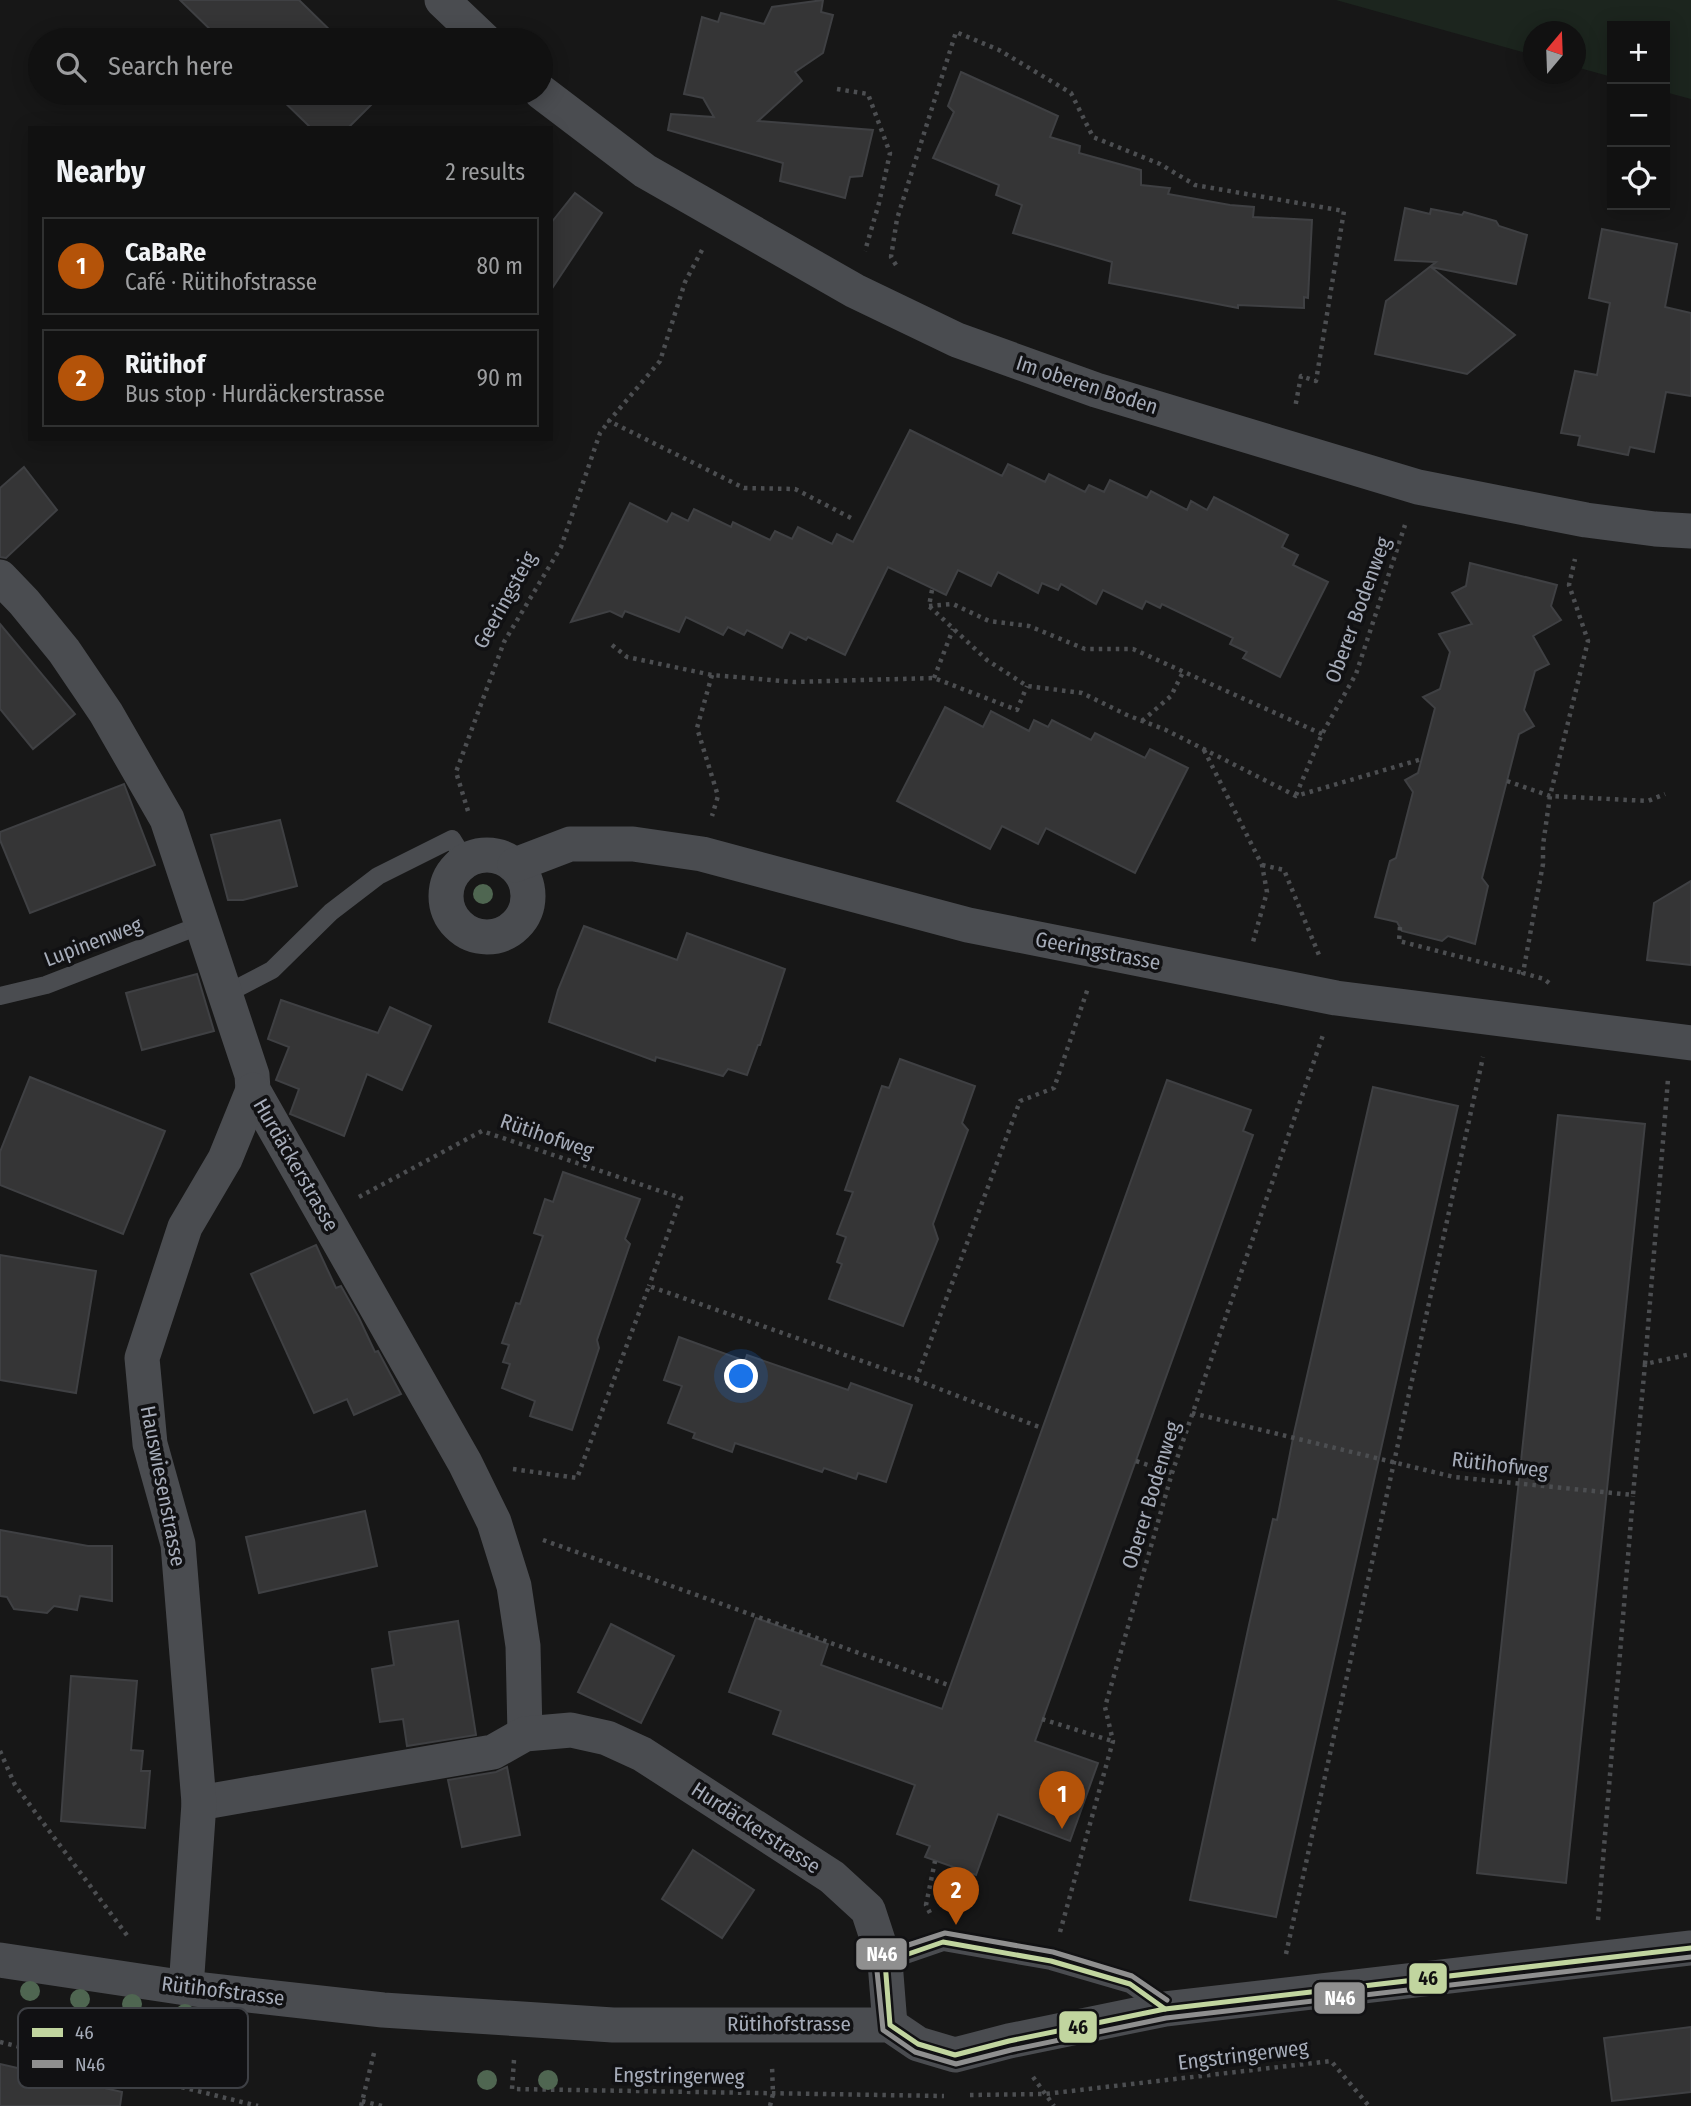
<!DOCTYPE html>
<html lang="en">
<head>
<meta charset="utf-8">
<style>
	:root { --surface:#111; --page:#1e1f1f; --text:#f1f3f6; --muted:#9c9d9f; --line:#303131; --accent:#b45309 }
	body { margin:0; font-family:"Fira Sans Condensed",sans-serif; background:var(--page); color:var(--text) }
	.controls { position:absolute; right:21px; top:21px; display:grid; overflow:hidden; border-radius:0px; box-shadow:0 4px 18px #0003 }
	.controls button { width:63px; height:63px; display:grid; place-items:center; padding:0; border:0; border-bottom:2px solid var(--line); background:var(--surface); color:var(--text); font:35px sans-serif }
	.compass { position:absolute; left:1523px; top:21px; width:63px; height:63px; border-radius:50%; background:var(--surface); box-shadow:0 4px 18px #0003; rotate:19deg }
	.you { position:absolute; left:742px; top:1377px; width:24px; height:24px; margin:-18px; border:5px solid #fff; border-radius:50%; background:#1a73e8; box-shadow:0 0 0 10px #1a73e833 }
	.badge { display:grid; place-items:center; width:46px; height:46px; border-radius:50%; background:var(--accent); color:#fff; font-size:23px; font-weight:700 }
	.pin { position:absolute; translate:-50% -58px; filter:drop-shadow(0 2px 4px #0008) }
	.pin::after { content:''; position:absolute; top:37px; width:24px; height:21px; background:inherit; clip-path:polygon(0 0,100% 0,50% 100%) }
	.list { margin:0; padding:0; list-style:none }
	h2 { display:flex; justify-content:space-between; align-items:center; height:91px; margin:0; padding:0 28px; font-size:30px }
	h2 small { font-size:23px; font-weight:400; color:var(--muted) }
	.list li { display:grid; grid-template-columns:46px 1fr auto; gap:21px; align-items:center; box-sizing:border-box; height:98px; margin:0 14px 14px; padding:0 14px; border:2px solid var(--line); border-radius:0px }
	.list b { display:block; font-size:26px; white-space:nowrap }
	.list p { margin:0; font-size:23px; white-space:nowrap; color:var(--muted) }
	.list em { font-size:23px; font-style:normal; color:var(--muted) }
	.icon { flex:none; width:38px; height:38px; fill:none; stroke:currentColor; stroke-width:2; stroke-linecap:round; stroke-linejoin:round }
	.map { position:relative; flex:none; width:1691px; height:2106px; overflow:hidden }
	.search { position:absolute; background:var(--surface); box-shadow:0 4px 18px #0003; left:28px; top:28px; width:525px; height:77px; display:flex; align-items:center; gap:18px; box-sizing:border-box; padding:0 24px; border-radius:38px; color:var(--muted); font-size:26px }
	.panel { position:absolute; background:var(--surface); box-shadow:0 4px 18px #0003; left:28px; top:126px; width:525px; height:315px; border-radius:0px }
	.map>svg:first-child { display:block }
	.green { fill:#1c251e }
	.building { fill:#353536; stroke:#3f4043; stroke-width:2 }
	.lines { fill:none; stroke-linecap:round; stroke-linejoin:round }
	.path { stroke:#4c4e51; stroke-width:4.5; stroke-dasharray:3.5 5; stroke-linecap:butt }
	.service { stroke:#4a4c50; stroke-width:18 }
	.minor { stroke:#4a4c50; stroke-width:35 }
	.bus-1-casing { stroke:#111113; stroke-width:10 }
	.bus-2-casing { stroke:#111113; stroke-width:10 }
	.bus-1 { stroke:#c1d59f; stroke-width:5 }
	.bus-2 { stroke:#8f8f8f; stroke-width:5 }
	.tree { fill:#4f6651 }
	.labels { text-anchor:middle; stroke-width:7; stroke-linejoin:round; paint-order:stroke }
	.street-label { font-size:21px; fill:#a6acb9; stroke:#111113 }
	.key { fill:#111113; stroke:#3e4045; stroke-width:2 }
	.key-label { font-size:19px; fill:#a6acb9 }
	.line-badge { stroke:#111113; stroke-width:2.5 }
	.badge-label { font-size:19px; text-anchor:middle; font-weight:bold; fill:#fff }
	.pale-badge-label { font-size:19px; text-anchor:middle; font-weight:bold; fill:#111 }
</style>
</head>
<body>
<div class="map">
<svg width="1691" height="2106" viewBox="0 0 1691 2106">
	<rect width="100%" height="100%" fill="#171717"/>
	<polygon class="green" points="1336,0 1691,0 1691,99 1665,92 1665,26 1612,26 1612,77 1576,67 1576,32 1534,32 1533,55"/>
	<g class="building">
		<polygon points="180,0 299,0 340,40 221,40"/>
		<polygon points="823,0 821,12 833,15 823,53 795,72 802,81 758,121 873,130 862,176 850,177 845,198 780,181 783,163 668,130 671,114 714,117 703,98 684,94 702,17 718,22 721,13 764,24 772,7"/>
		<polygon points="961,72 1058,116 1050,137 1080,146 1079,153 1141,170 1141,185 1170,188 1168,194 1230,205 1254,207 1253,217 1312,220 1308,298 1304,297 1304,308 1238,305 1238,308 1109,283 1112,262 1013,233 1022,205 996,195 999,185 933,158 954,112 948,106"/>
		<polygon points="275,93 383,93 348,128 311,128"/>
		<polygon points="575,193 602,213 551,290 551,223"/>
		<polygon points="1405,208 1430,214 1431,209 1462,215 1464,212 1496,221 1499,226 1527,235 1516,284 1431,267 1515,335 1467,374 1375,354 1386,301 1436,262 1395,260"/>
		<polygon points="1602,229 1677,244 1665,307 1691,313 1691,396 1666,392 1654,452 1630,447 1628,455 1578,445 1580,436 1561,433 1575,371 1597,375 1610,303 1589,298"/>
		<polygon points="910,430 1002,476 1008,464 1045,482 1049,474 1085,492 1089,485 1104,492 1110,480 1147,498 1151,491 1187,510 1191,501 1207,510 1214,497 1288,535 1282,547 1298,555 1293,565 1328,582 1280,677 1243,658 1247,652 1230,644 1233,638 1162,604 1160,608 1146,601 1142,609 1103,590 1096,604 1061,584 1058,590 1042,583 1038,593 998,572 991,586 958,570 946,595 888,567 845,655 808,637 806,640 790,632 782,648 747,630 744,635 728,627 723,635 686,617 679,632 625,611 622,617 610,611 571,622 630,503 667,522 672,513 688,521 694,509 731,527 733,522 770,540 775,531 792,539 798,527 832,544 837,534 853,542"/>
		<polygon points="24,467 57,510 6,558 0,557 0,488"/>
		<polygon points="1470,563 1557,585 1551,606 1561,620 1533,636 1549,664 1535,671 1524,710 1534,726 1519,734 1482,878 1488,886 1475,944 1448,936 1442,941 1402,931 1397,922 1375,917 1390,861 1396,858 1413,792 1405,780 1418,773 1435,708 1423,697 1440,689 1450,652 1439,634 1472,624 1452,593 1466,586"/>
		<polygon points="0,624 75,714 33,749 0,709"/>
		<polygon points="945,707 983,727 991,711 1029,731 1034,720 1048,727 1052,720 1091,740 1095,733 1145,758 1150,749 1188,768 1135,873 1046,828 1038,844 1002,826 990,849 897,801"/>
		<polygon points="124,784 155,865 30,913 0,840 0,832"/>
		<polygon points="280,820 297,886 243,900 228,900 211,835"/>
		<polygon points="1691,881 1691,965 1647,960 1654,903"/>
		<polygon points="584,926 677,960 687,933 785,969 760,1045 758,1045 747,1075 728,1069 723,1076 656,1057 655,1061 549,1022 558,990"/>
		<polygon points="197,974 214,1031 142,1050 126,993"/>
		<polygon points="281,1000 378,1033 390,1007 431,1026 402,1090 367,1074 344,1136 290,1114 299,1089 276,1080 289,1047 268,1039"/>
		<polygon points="900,1059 975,1086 962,1123 968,1130 933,1224 938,1239 903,1326 829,1299 842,1264 837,1262 846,1237 837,1234 853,1192 845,1190 882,1086 889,1088"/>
		<polygon points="30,1077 165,1131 123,1234 0,1185 0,1152"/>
		<polygon points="1167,1080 1251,1110 1243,1131 1253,1135 1035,1741 1098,1763 1070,1841 998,1814 976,1875 925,1857 930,1846 897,1834 915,1785 773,1734 781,1711 729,1692 756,1618 828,1644 821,1665 942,1709"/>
		<polygon points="1373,1087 1458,1106 1276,1917 1190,1900 1249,1625 1273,1519 1277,1520 1294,1433"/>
		<polygon points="1558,1115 1645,1124 1566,1883 1477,1873"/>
		<polygon points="563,1172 640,1199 625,1239 630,1244 597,1340 599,1348 572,1430 530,1416 535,1401 502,1388 510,1364 503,1362 509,1345 502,1343 516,1303 520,1304 543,1236 534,1233 545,1199 553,1202"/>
		<polygon points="316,1245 336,1288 341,1286 359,1318 375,1352 378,1351 401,1394 354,1415 347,1399 314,1413 251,1274"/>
		<polygon points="0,1255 96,1271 76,1393 0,1380"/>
		<polygon points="679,1337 745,1361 747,1355 848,1390 851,1383 912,1405 886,1482 858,1473 856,1479 824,1468 822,1472 735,1443 732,1452 693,1438 695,1433 668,1423 682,1386 664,1380"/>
		<polygon points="365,1511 377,1566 259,1593 246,1537"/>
		<polygon points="0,1530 88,1546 112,1546 112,1601 80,1596 77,1610 54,1606 47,1613 14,1609 7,1597 0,1596"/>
		<polygon points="458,1621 476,1735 407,1746 403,1719 380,1722 372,1669 394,1665 389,1632"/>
		<polygon points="611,1624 674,1656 641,1723 578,1692"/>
		<polygon points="71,1676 137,1681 131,1750 143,1751 141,1771 150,1771 145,1828 61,1821"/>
		<polygon points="507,1767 520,1835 462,1847 448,1780 496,1772"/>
		<polygon points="693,1850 754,1890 722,1938 662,1899"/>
		<polygon points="1691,2027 1691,2092 1612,2101 1604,2038"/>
		<polygon points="0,2064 122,2092 120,2106 0,2106"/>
	</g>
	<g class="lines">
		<g class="path">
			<polyline points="837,89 868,94 890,153 879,203 865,251"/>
			<polyline points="702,250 685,282 660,361 609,421 744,488 795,489 855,520"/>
			<polyline points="896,265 891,257 897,219 956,32 999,50 1071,93 1093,137 1160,164 1195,185 1344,211 1316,381 1301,376 1295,408"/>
			<polyline points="932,590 929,606 987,660 1027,686 1082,693 1127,715 1166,730 1296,796 1422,759"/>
			<polyline points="929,606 953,604 989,621 1029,626 1085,649 1133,649 1322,734"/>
			<polyline points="612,645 627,657 712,675 794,682 934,678 1017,710 1027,686"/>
			<polyline points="712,675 697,728 718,796 712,816"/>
			<polyline points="934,678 953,629"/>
			<polyline points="1142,721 1171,696 1183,672"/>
			<polyline points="1204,750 1262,865 1267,892 1253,942"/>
			<polyline points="1507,781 1550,796 1648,801 1665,794"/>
			<polyline points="1296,795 1322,734 1356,674 1405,525"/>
			<polyline points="468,811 456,772 504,642 561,547 600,433 609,421"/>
			<polyline points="1262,865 1284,870 1319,955"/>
			<polyline points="1400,927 1399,941 1523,973"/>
			<polyline points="1549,983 1544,979 1523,973 1543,864 1543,845 1550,796 1588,641 1569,585 1575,559"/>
			<polyline points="359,1197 482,1131 681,1198 649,1286"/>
			<polyline points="1645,1364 1668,1079"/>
			<polyline points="916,1380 1020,1101 1054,1088 1088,988"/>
			<polyline points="1192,1413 1454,1477 1633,1495 1645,1364 1691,1354"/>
			<polyline points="1136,1461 1172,1473"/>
			<polyline points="513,1469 577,1478 649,1286 916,1380 1042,1428"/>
			<polyline points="543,1540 951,1686"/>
			<polyline points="1042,1719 1112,1741"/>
			<polyline points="0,1751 15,1785 129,1938"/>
			<polyline points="930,1913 926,1905 935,1861"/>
			<polyline points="1598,1920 1633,1496"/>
			<polyline points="1060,1932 1113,1741 1105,1707 1172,1473 1323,1035"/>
			<polyline points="1286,1954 1483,1057"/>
			<polyline points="0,2042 258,2106"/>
			<polyline points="514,2060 512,2089 944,2096"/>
			<polyline points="1033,2077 1054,2106"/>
			<polyline points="970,2095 1045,2094 1331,2061 1369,2106"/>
			<polyline points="362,2101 382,2106"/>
			<polyline points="361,2106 375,2049"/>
			<polyline points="770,2106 773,2094 772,2065"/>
		</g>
		<g class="service">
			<polyline points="224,995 272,970 331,912 378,876 452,839 465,860"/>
			<polyline points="0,996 46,985 201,925"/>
			<polyline points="885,1962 943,1942 1051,1961 1130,1984 1165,2009"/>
		</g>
		<g class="minor">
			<polyline points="442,0 484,40"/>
			<polyline points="541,92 645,171 855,291 957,340 1096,390 1418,487 1586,520 1655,529 1691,531"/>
			<polyline points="0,577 24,602 64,651 106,713 167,819 252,1075 253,1090 465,1463 494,1522 514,1586 523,1646 525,1734"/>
			<circle cx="487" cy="896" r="41"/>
			<polyline points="515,865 570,844 633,844 702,854 968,925 1336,998 1691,1043"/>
			<polyline points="199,1803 493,1752 525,1734 571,1730 607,1738 642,1754 832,1877 868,1910 885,1962 890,2025"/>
			<polyline points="0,1960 186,1988 383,2010 613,2025 890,2025 918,2044 955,2055 1009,2041 1165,2009 1691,1948"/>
			<polyline points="186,1988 199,1803 178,1544 150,1444 142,1358 185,1227 225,1159 253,1090"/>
		</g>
		<defs>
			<g id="bus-1">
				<polygon points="943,1942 1051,1961 1130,1984 1165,2009 1009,2041 955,2055 918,2044 890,2025 885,1962"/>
				<polyline points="1165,2009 1691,1948"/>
			</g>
			<polyline id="bus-2" points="1167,2000 1132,1976 1053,1952 945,1933 881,1954 876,1961 883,2030 915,2052 956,2064 1011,2050 1166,2018 1691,1957"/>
		</defs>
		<use href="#bus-1" class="bus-1-casing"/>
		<use href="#bus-2" class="bus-2-casing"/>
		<use href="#bus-1" class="bus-1"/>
		<use href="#bus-2" class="bus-2"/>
	</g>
	<g class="tree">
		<circle cx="483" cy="894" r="10"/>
		<circle cx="30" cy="1991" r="10"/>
		<circle cx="80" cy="1999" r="10"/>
		<circle cx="132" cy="2004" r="10"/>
		<circle cx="185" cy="2014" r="10"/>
		<circle cx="487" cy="2080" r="10"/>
		<circle cx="548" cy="2080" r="10"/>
	</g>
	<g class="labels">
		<g class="street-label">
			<text transform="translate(1087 385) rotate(18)" y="7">Im oberen Boden</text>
			<text transform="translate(505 600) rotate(-61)" y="7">Geeringsteig</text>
			<text transform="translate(1358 610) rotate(-70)" y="7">Oberer Bodenweg</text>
			<text transform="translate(93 942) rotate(-21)" y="7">Lupinenweg</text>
			<text transform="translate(1098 951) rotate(11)" y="7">Geeringstrasse</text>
			<text transform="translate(547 1136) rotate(19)" y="7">Rütihofweg</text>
			<text transform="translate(296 1165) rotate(60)" y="7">Hurdäckerstrasse</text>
			<text transform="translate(1500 1465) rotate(7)" y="7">Rütihofweg</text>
			<text transform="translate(163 1486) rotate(79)" y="7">Hauswiesenstrasse</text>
			<text transform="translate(1151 1495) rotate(-73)" y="7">Oberer Bodenweg</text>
			<text transform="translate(756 1828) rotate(33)" y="7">Hurdäckerstrasse</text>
			<text transform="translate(223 1991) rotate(7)" y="7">Rütihofstrasse</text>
			<text x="789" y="2031">Rütihofstrasse</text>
			<text transform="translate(1243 2055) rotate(-7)" y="7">Engstringerweg</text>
			<text transform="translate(679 2076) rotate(1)" y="7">Engstringerweg</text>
		</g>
	</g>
	<rect x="18" y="2008" width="230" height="80" rx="10" class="key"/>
	<rect x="32" y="2028" width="31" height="9" fill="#c1d59f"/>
	<rect x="32" y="2060" width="31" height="8" fill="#8f8f8f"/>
	<g class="key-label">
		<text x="75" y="2039">46</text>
		<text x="75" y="2071">N46</text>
	</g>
	<g class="line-badge">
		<rect x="855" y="1937" width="53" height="34" rx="7" fill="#8f8f8f"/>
		<rect x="1408" y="1962" width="40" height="33" rx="7" fill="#c1d59f"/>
		<rect x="1313" y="1981" width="53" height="34" rx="7" fill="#8f8f8f"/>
		<rect x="1058" y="2010" width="40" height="34" rx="7" fill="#c1d59f"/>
	</g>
	<g class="badge-label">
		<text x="882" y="1961">N46</text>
		<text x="1340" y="2005">N46</text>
	</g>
	<g class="pale-badge-label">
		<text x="1428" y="1985">46</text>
		<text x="1078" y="2034">46</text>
	</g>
</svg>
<div class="controls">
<button>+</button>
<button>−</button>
<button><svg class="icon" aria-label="locate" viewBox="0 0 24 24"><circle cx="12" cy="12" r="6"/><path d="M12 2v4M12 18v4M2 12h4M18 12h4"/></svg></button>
</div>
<svg class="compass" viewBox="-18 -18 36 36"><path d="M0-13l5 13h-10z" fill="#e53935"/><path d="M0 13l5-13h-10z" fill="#9c9d9f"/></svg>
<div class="you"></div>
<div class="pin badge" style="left:1062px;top:1829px">1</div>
<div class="pin badge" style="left:956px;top:1925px">2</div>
<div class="search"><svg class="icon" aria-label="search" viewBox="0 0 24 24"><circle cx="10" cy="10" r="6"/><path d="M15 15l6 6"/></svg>Search here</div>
<section class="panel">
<h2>Nearby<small>2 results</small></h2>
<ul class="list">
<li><span class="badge">1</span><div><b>CaBaRe</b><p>Café · Rütihofstrasse</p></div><em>80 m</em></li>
<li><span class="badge">2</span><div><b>Rütihof</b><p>Bus stop · Hurdäckerstrasse</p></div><em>90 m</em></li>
</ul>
</section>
</div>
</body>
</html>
